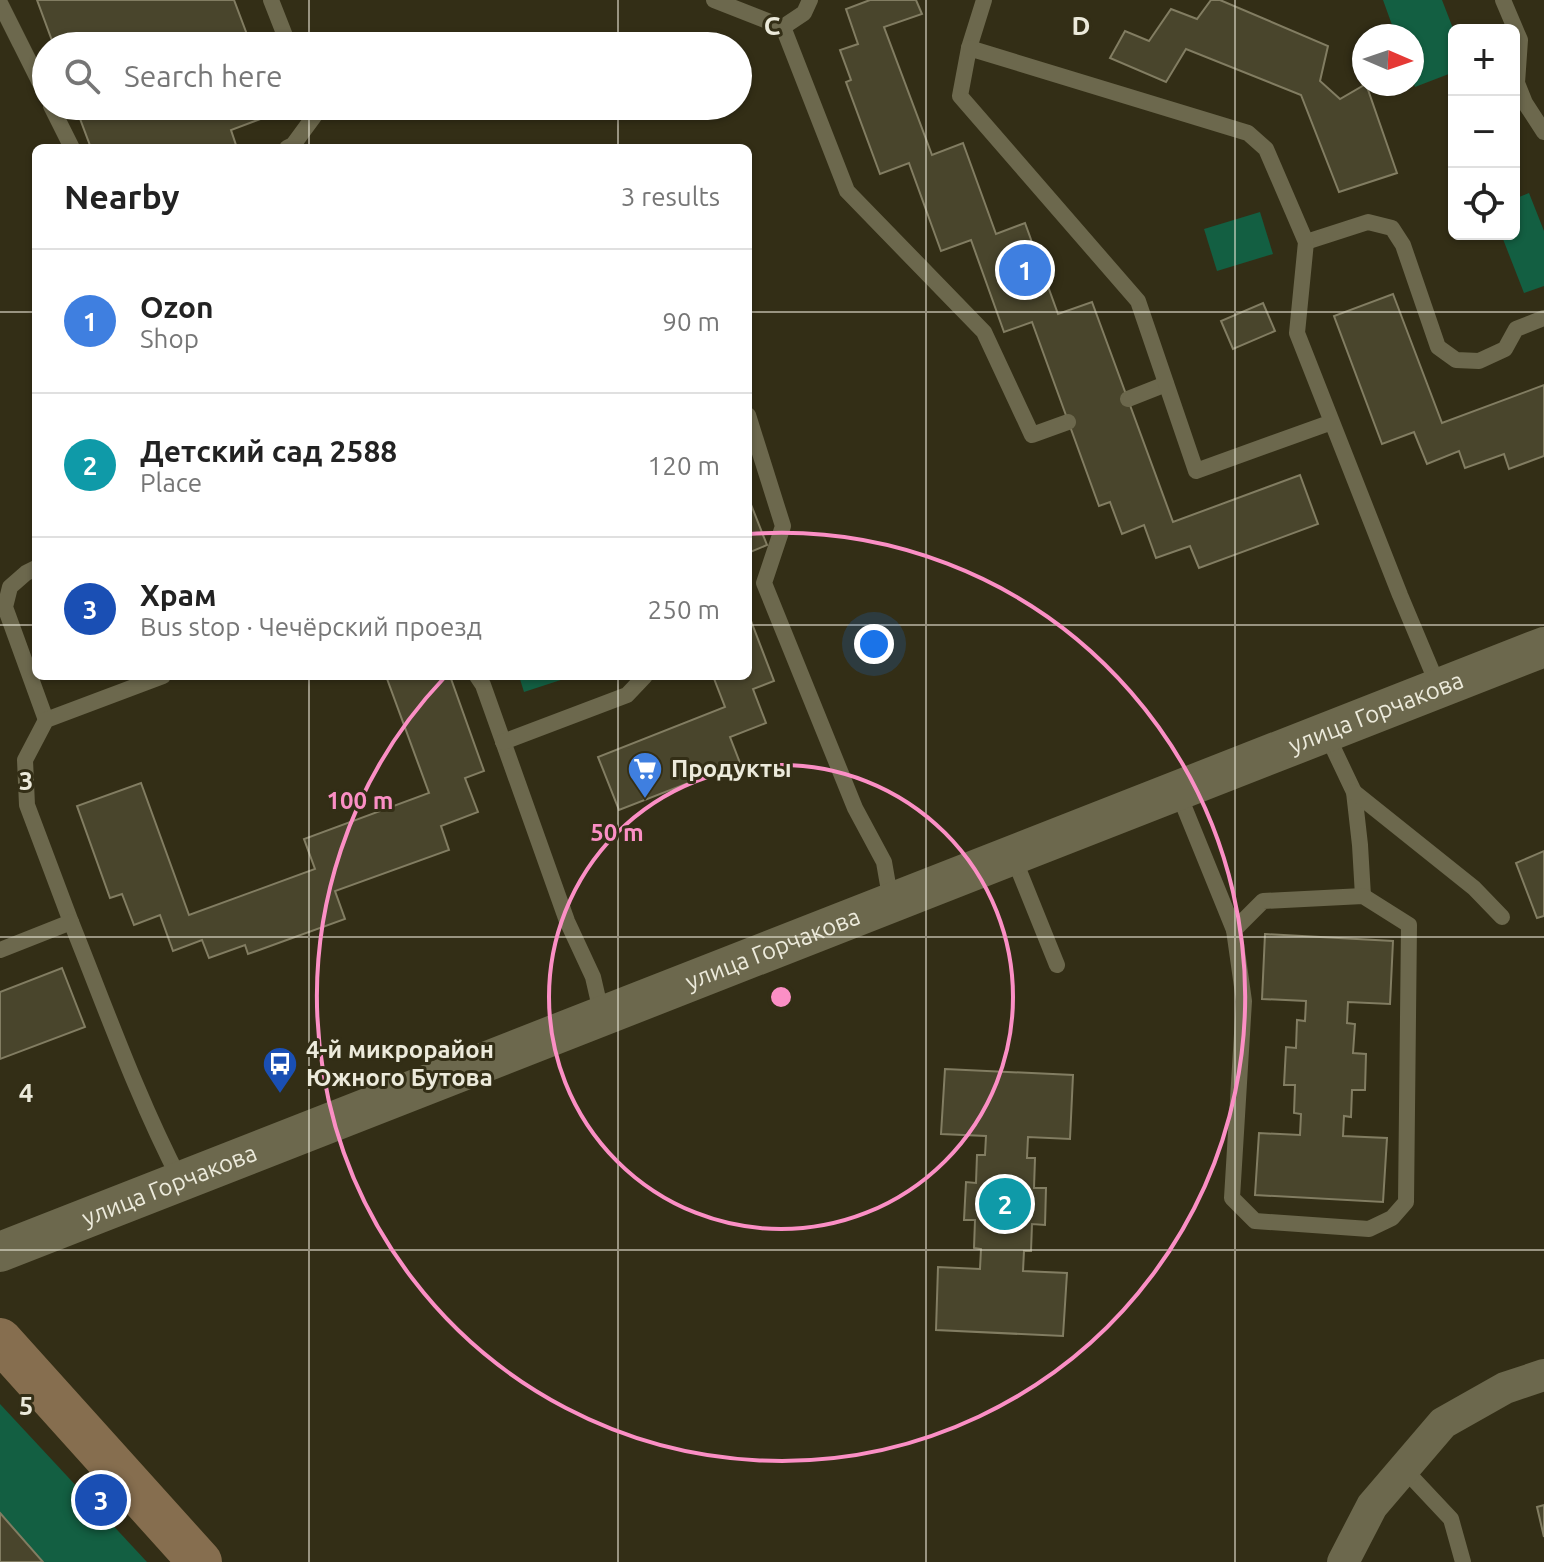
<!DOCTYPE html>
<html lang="en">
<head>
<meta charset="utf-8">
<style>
	:root { --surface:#fff; --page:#f6f6f6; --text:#222; --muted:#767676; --line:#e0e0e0; --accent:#84536b }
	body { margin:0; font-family:Ubuntu,sans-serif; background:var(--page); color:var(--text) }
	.controls { position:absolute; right:24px; top:24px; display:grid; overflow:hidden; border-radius:12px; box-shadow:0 2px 6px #0004 }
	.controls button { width:72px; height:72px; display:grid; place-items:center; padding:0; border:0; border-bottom:2px solid var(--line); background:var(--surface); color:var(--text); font:40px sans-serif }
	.compass { position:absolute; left:1352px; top:24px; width:72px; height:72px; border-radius:50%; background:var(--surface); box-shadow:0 2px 6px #0004; rotate:92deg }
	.you { position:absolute; left:874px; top:644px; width:28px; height:28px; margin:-20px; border:6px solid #fff; border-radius:50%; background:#1a73e8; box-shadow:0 0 0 12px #1a73e833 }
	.badge { display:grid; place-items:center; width:52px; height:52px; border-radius:50%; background:var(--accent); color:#fff; font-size:26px; font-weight:700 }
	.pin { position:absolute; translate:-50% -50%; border:4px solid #fff; box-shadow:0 2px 8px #0006 }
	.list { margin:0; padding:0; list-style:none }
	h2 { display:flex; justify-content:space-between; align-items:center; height:104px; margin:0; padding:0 32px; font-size:34px }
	h2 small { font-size:26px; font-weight:400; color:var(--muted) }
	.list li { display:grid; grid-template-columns:52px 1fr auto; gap:24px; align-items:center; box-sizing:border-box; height:144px; padding:0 32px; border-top:2px solid var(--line) }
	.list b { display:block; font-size:30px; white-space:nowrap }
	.list p { margin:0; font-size:26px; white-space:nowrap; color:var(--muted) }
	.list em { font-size:26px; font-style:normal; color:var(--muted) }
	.icon { flex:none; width:44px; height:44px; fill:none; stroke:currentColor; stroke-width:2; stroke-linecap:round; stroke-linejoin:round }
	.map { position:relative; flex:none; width:1544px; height:1562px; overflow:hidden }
	.search { position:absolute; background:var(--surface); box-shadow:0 2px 6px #0004; left:32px; top:32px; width:720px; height:88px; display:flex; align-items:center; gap:20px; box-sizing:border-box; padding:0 28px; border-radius:44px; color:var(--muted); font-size:30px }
	.panel { position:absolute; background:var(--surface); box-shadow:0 2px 6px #0004; left:32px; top:144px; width:720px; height:536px; border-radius:12px }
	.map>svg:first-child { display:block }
	.green { fill:#135f42 }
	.building { fill:#49452c; stroke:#827d62; stroke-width:2 }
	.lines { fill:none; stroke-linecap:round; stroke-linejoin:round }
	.service { stroke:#6c684d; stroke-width:16 }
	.minor { stroke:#6c684d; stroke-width:32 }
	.tertiary { stroke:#6c684d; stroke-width:40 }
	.secondary { stroke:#866e4f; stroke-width:44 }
	.grid { fill:none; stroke:#eceadb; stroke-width:2; stroke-opacity:0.55 }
	.ring { fill:none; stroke:#fb8fc5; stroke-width:4 }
	.labels { text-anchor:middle; stroke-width:6; stroke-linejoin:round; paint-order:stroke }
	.street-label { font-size:24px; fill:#eceadb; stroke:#332e16 }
	.poi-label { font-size:24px; font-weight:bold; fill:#eceadb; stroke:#332e16; text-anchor:start }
	.grid-label { font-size:26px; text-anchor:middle; font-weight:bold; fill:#eceadb; stroke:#332e16; stroke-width:6; stroke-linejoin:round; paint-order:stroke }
	.centre { fill:#fb8fc5; stroke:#332e16; stroke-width:4 }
	.ring-label { font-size:24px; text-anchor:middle; font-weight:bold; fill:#fb8fc5; stroke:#332e16; stroke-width:6; stroke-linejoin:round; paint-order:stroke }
</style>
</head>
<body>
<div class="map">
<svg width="1544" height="1562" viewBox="0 0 1544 1562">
	<rect width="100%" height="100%" fill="#332e16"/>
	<g class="green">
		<polygon points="1383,0 1442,0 1454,31 1454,72 1415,87 1412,78 1412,36 1396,36"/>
		<polygon points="1529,193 1544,231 1544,286 1524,293 1501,234 1514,234 1514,199"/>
		<polygon points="1260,212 1273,254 1217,271 1204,229"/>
		<polygon points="519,676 573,676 524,692"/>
		<polygon points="0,1404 147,1562 0,1562"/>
	</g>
	<g class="building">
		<polygon points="37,0 234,0 251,45 265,40 267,46 71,46 70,44 54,46"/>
		<polygon points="870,0 916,0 922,14 884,27 932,155 963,143 996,234 1025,223 1058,314 1092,302 1173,522 1300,475 1318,524 1199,568 1190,546 1156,558 1144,525 1122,534 1110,502 1099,506 1032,322 1004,332 971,240 941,251 909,163 880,174 846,82 851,80 840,50 858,44 846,9"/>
		<polygon points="1211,0 1220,0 1328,46 1320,81 1340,99 1366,84 1397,173 1339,192 1301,95 1186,49 1166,82 1110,58 1125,31 1149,41 1171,9 1197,19"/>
		<polygon points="81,106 289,106 290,108 231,130 237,148 91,148 76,108"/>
		<polygon points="1393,294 1442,423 1544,385 1544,456 1509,469 1504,454 1465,468 1459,451 1427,464 1414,432 1382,444 1334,316"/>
		<polygon points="1263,303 1275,331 1233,349 1221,321"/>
		<polygon points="748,497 767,545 748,553"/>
		<polygon points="748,613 774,681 753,689 766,723 730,737 740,763 619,810 598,757 725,707 713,676 748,676"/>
		<polygon points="386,676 450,676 484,771 465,778 478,812 441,826 449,850 335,891 345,919 248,954 245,945 209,958 202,940 173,951 160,915 134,925 122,894 110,898 77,806 141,783 189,915 315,869 304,839 429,793"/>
		<polygon points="1544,851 1544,916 1537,918 1516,863"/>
		<polygon points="1265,934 1393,941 1390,1004 1348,1002 1347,1023 1355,1024 1353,1053 1366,1054 1365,1090 1352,1090 1351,1117 1344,1116 1343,1136 1387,1138 1383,1202 1255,1195 1259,1133 1300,1135 1301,1114 1294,1113 1295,1085 1284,1085 1286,1047 1296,1048 1297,1020 1305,1021 1306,1001 1262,999"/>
		<polygon points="62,968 85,1027 0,1059 0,992"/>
		<polygon points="945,1069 1073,1075 1070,1139 1028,1137 1027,1158 1035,1158 1034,1188 1046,1188 1045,1225 1032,1224 1031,1251 1024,1251 1023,1271 1067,1273 1063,1336 936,1330 938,1267 980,1269 981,1249 974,1248 975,1220 964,1220 966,1182 976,1183 977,1155 985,1155 986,1136 941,1134"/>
		<polygon points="1544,1505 1544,1537 1537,1507"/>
		<polygon points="0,1513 43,1562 0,1562"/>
	</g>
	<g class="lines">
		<g class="service">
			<polyline points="271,0 289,46"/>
			<polyline points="714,0 783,27 847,191 984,332 1032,435 1068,422"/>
			<polyline points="1503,0 1520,40 1517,83 1525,103 1544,132"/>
			<polyline points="0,3 46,95"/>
			<polyline points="783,27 804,13 810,0"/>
			<polyline points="969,48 984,0"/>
			<polyline points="51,106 72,148"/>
			<polyline points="287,148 293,145 315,115 312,106"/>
			<polyline points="1306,242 1368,222 1392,228 1403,245 1438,347 1456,360 1479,361 1505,349 1516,329 1544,318"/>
			<polyline points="1128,399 1166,384"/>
			<polyline points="748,415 783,526 764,583 855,808 884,862 891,902"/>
			<polyline points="1332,422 1196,471 1138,301 960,96 969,48 1248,133 1266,149 1306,242 1297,333 1400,595 1439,688"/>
			<polyline points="36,568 26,573 10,587 5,607 46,720"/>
			<polyline points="477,676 483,685 567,921 593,977 602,1016"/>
			<polyline points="1326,733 1354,792 1360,845 1363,896"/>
			<polyline points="503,742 627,695 645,676"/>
			<polyline points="1178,792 1234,930"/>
			<polyline points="1354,792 1474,888 1502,917"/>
			<polyline points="1013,856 1057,965"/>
			<polygon points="1363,896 1409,925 1406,1202 1392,1218 1369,1229 1255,1221 1232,1198 1244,1001 1234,930 1263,901"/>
			<polyline points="71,922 27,805 25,760 46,720 163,676"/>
			<path d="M0,950L71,922C106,1009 137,1097 180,1180"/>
			<polyline points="1404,1469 1451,1519 1463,1562"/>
		</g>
		<polyline class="minor" points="1343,1562 1372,1506 1443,1423 1505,1388 1544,1375"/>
		<path class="tertiary" id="s1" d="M0,1252L1544,647"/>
		<polyline class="secondary" points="0,1340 200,1562"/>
	</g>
	<path class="grid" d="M309,0V46M618,0V46M926,0V1562M1235,0V1562M309,106V148M618,106V148M0,312H36M748,312H1544M0,625H36M748,625H1544M309,676V1562M618,676V1562M0,937H1544M0,1250H1544"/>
	<g class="ring">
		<circle cx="781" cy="997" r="232"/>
		<path d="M749 534A464 464 0 1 1 444 678"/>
	</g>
	<defs>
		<symbol id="supermarket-pin" viewBox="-11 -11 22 30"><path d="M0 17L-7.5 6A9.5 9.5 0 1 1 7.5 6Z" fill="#3f7fe0" stroke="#332e16"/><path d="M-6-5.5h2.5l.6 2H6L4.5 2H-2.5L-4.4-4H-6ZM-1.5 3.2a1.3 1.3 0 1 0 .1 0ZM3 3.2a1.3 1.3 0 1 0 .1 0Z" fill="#fff"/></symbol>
		<symbol id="bus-pin" viewBox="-11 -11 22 30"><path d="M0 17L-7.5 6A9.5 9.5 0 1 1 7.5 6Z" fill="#1a4fb4" stroke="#332e16"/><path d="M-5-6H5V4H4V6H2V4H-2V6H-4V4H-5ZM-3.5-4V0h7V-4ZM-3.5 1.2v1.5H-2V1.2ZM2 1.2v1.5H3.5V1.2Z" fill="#fff"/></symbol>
	</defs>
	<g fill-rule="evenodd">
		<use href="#supermarket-pin" x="625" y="749" width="40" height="54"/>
		<use href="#bus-pin" x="260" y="1044" width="40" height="54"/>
	</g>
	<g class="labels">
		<g class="street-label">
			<text dy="8" stroke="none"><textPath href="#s1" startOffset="1478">улица Горчакова</textPath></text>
			<text dy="8" stroke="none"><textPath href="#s1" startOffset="830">улица Горчакова</textPath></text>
			<text dy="8" stroke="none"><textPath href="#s1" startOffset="182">улица Горчакова</textPath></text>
		</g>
		<g class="poi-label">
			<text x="671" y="777">Продукты</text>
			<text x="306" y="1058">4-й микрорайон<tspan x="306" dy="28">Южного Бутова</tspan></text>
		</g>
	</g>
	<g class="grid-label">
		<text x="772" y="35">C</text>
		<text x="1081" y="35">D</text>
		<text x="26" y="790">3</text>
		<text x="26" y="1102">4</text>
		<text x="26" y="1415">5</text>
	</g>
	<circle cx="781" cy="997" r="12" class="centre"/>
	<g class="ring-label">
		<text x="360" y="809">100 m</text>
		<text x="617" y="841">50 m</text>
	</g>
</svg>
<div class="controls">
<button>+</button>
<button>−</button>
<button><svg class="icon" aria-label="locate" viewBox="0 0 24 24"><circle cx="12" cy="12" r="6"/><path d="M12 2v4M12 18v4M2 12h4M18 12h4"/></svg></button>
</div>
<svg class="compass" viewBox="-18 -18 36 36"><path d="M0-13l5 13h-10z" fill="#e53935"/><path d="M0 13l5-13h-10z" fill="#767676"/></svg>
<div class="you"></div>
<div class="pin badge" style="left:1025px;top:270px;background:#3f7fe0">1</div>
<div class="pin badge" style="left:1005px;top:1204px;background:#0f9aa8">2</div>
<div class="pin badge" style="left:101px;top:1500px;background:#1a4fb4">3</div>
<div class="search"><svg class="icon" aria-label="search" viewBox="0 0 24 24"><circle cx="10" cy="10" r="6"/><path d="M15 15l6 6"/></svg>Search here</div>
<section class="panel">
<h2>Nearby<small>3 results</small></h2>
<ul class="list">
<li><span class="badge" style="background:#3f7fe0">1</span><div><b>Ozon</b><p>Shop</p></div><em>90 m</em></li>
<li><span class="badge" style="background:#0f9aa8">2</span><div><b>Детский сад 2588</b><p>Place</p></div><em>120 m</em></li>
<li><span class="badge" style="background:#1a4fb4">3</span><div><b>Храм</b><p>Bus stop · Чечёрский проезд</p></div><em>250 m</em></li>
</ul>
</section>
</div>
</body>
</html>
